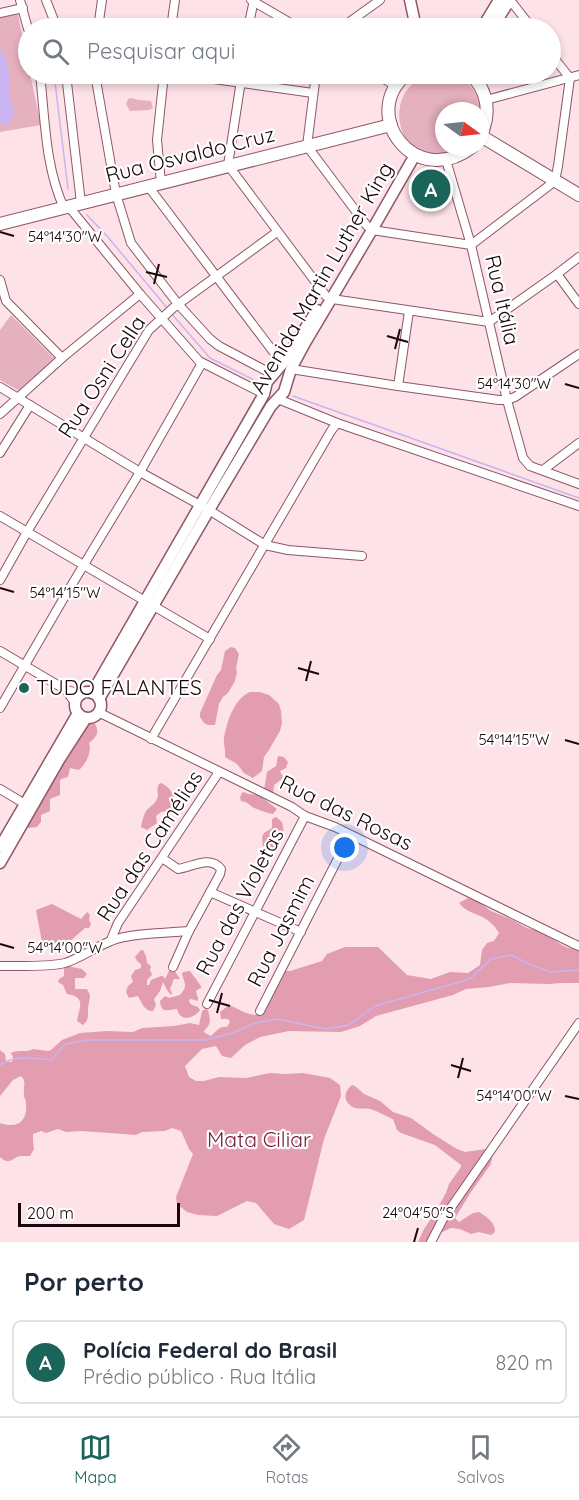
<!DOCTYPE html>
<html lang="pt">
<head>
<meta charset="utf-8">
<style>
	:root { --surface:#fff; --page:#f2f2f3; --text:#1f2937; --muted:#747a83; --line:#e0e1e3; --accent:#1b645a }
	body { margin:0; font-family:Quicksand,sans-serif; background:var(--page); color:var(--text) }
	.compass { position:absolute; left:435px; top:102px; width:54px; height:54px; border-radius:50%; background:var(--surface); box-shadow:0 3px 9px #0003; rotate:105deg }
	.scale { position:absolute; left:18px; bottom:15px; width:162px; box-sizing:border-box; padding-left:6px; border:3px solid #1a060c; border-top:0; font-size:16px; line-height:21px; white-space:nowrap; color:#1a060c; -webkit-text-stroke:4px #fff; paint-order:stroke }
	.you { position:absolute; left:345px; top:848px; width:21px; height:21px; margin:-15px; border:4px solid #fff; border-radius:50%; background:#1a73e8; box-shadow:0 0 0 9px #1a73e833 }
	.badge { display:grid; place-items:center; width:39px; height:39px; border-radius:50%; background:var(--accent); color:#fff; font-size:20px; font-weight:700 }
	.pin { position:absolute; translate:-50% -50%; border:3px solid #fff; box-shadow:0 2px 6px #0006 }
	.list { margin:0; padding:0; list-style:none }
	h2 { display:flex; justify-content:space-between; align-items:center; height:78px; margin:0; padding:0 24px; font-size:26px }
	h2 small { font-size:20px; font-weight:400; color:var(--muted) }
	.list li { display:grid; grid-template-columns:39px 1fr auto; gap:18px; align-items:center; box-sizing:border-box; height:84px; margin:0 12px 12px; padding:0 12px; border:2px solid var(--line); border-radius:9px }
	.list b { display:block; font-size:22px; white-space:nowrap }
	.list p { margin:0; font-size:20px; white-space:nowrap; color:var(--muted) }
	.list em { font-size:20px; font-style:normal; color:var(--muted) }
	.icon { flex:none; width:33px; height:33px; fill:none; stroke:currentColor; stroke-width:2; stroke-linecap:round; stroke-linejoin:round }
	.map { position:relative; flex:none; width:579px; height:1242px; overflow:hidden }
	.search { position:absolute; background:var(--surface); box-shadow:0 3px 9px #0003; left:18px; right:18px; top:18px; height:66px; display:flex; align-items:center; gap:15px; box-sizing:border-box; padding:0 21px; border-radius:33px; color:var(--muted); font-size:22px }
	.sheet { height:174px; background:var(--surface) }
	nav { display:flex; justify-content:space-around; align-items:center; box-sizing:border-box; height:84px; border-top:2px solid var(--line); background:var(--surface); font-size:16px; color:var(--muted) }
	nav a { display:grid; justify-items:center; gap:3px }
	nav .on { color:var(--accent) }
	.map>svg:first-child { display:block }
	.green { fill:#e6b1be }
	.forest { fill:#e39db0 }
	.water { fill:#cab4ef }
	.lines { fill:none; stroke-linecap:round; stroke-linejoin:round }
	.stream { stroke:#cab4ef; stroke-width:1.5 }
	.minor-casing { stroke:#8e5666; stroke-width:10 }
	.major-casing { stroke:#8e5666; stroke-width:13 }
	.highway-casing { stroke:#8e5666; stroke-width:14 }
	.minor { stroke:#fff; stroke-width:8 }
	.major { stroke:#fff; stroke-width:10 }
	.highway { stroke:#fff; stroke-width:12 }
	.ticks { fill:none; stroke:#1a060c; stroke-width:2 }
	.poi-dot { fill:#1b645a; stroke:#fff; stroke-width:2 }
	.labels { text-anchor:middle; stroke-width:4.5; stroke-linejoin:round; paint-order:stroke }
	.street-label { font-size:21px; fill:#1a060c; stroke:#fff }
	.poi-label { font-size:21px; fill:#1a060c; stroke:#fff; text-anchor:start }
	.park-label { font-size:21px; fill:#742340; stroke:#fff }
	.ticks-label { font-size:15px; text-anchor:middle; fill:#1a060c; stroke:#fff; stroke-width:4.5; stroke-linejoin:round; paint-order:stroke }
</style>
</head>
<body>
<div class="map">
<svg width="579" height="1242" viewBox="0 0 579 1242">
	<rect width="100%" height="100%" fill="#fde2e8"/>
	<g class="green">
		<polygon points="18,14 28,64 28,74 30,74 41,125 0,132 0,18"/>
		<path d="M435,74C441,74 448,73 455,75C474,83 485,104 480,124V111H444V147H465C458,152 451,153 443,154C392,163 381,82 435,74Z"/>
		<polygon points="131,98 139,100 151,101 153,108 149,110 130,111 126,104 128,99"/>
		<polygon points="11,315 56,360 21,392 0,380 0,330"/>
	</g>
	<g class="forest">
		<polygon points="231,647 235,648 239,654 236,668 237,672 235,681 228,693 223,697 219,704 215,725 208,725 204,723 200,717 200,713 217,675 221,670 225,651"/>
		<path d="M250,692H260L269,695L279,704L281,711L282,723L280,731L269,750L264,757L262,771L253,778L244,773L237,764L225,757C226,750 223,744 224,738C227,721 234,699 250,692Z"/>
		<path d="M89,722L95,724C100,733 96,737 89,743C92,752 86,764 79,770L70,768L68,777L61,779L60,781V795L50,799V811L41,815V822L37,827L28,828L27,826L50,781L67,758L74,741Z"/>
		<polygon points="278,756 284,757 288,762 286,768 280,771 283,777 282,779 274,785 273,794 264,790 267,772 276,766"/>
		<path d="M161,783C172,788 178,799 172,810L161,812L156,816L157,823L147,830L141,827C142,822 143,816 146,811C149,807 155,804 157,799C160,793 155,791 159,784Z"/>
		<path d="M244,792L248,794L259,795L277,809L273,814C267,813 260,810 254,808C249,805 248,802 241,801L240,797L242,793Z"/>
		<path d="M276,817L282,822L284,833L282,834L278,832C278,842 276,856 263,846L262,837L264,833L272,828V819Z"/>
		<path d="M468,898L479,902L491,911L513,920L527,928L540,931L562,945L568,948H579V983H561L550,984L510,983L489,987L466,989L453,995L376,1016L360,1026L341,1032L289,1031L260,1037L245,1045L231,1058L222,1056L216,1046L202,1049L185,1066L189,1077L196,1081H204L219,1077L246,1078L270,1073L285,1074L303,1073L330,1078L340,1085L341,1096L324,1139L304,1220L289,1229L274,1224L256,1203L247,1201L217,1216L198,1215L187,1212L177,1204L176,1197L193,1154L189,1149L181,1131L172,1128L165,1131L142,1132L136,1135L82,1131L66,1132L58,1129L46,1133L41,1131L33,1134V1141L34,1149L30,1156C27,1156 24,1156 21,1156C11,1158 10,1166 0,1157V1123C17,1129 28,1122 26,1103C25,1094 24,1102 24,1093C23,1086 27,1082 21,1076L13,1080L0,1096V1050L5,1054L6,1061L12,1062L13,1058L11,1053C19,1049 27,1053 33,1049L48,1051L51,1050L62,1040L80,1033L107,1031L133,1032L142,1028L174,1026L190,1023L199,1025L202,1011L206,1009L208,1010C210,1019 212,1023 204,1031L205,1033L211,1036C217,1031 219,1026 227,1027L230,1022L228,1019H221L220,1012L229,1005C240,1009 248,1017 260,1014L284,971H290L322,961L327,954L345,947H378L407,975L431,979L450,972L468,973L480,965L482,950L487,943L494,941L499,933C495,926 488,919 480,916C470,911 467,912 459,903Z"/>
		<polygon points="52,904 81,919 87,912 90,915 89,920 91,924 89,928 85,928 60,950 43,948 36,910"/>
		<path d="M141,950H143L146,956L147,963L151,966L150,970L152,975L147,980V985H149L151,980L161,976H163L165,979L170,969L174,970L180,979H174L170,989L172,993L171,995L167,990L163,982L160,991L154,999L156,1005L153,1011C144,1011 142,1003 138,996L129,998L126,992L128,986L133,982L131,976L135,970L141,968V964L137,961L135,957Z"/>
		<path d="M67,966L82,969L87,974L84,978H75V989H87L90,995C90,1000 88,1005 88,1009C88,1016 89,1020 83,1025L77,1021C79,1008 87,997 67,994L63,985L58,982L59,979L64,976V969Z"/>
		<path d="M190,971L201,986V988L197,990L196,992L198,998V1001L191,999L189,1000C189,1007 198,1004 200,1010C197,1015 187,1021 181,1016C179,1015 178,1012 177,1009C169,1009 161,1015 160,1001L165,996L169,998L180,995C188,986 185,985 182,974L183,972Z"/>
		<path d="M352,1085L355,1086L364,1094L380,1101L393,1112L411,1118L433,1134L457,1149L465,1152L486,1149L492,1157L491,1164L471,1192L455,1218L459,1222L473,1213L479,1212C487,1217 495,1222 495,1232L491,1235L479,1232L471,1234L460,1229L451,1228L438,1234L433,1242H418L424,1229L433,1216L446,1193L449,1184L461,1167V1165L435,1145L401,1133L397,1130L393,1119C385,1116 378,1111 370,1109C365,1108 360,1109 355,1108C343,1103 343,1092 352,1085Z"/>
	</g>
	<path class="water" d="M0,49C12,66 8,78 10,97C11,103 15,110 13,117C12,121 10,122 7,125L0,124Z"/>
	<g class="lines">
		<g class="stream">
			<polyline points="42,21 44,28"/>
			<polyline points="54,74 68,189"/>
			<polyline points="87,215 107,236 168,309"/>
			<polyline points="171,313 210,358 258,382"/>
			<polyline points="293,396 579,498"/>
			<path d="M0,1065C15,1055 33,1058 51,1060L65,1044L87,1040H206L233,1033L252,1024L277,1019L325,1029L349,1025L375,1006L470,979L491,959L511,955L529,964L550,972L579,970"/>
		</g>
		<defs>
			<g id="minor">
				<polyline points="20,0 28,29"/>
				<polyline points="46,0 57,28"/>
				<polyline points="251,0 299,28"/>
				<polyline points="510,0 532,28"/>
				<polyline points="0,13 23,8"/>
				<polyline points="98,28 102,0"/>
				<polyline points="171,28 175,0"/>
				<polyline points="248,28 254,0"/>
				<polyline points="341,28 380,0"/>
				<path d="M40,74C45,118 45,167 64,208"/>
				<polyline points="66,74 81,203"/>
				<polyline points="95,74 116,194 131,243 178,304 210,339 219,346 274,375"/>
				<polyline points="178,74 313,93"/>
				<polyline points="242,74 228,165 326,296 332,299 489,322 557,274 579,257"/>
				<polyline points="316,74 307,146 367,226 372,230 471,245 555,181 558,166 570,78 550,53"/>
				<polyline points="375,74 396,86"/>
				<polyline points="486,100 579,75"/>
				<polyline points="446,160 471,245 507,400 523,458 530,466 579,484"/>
				<polyline points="161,183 157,140 164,74"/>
				<polyline points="148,186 275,354 283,363"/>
				<polyline points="69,207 140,294 199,361 264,394"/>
				<polyline points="557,274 579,304"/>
				<polyline points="0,280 6,301 62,358"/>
				<polyline points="291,369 398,386 499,400 507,400 515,397 579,354"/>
				<polyline points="398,386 409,311"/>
				<polyline points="0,387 140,472 209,510 265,545 288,550 362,556"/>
				<polyline points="278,399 337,423 579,506"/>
				<polyline points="0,414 62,358 140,294"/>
				<polyline points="0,453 30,405"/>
				<polyline points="543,470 579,443"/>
				<polyline points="0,516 210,639"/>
				<polyline points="0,580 27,532 149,330 173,308 277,232"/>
				<polyline points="0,651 66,690 82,694"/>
				<polyline points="66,690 75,703"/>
				<polyline points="0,708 65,596 140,472 202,363"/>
				<polyline points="98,712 292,807 305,816 335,827 572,943 579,946"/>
				<polyline points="151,739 331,431 337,423"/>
				<polyline points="0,789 25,804"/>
				<path d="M162,858L178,869C192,867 210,855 221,869L220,874L189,931L173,967"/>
				<polyline points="210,892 301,932"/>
				<polyline points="111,940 115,930 118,923 219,772"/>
				<path d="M0,966C17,966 49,967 65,963C81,958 95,947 111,941C130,933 167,933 189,931"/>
				<polyline points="207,1004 305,816"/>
				<polyline points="260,1011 350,835"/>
				<polyline points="431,1242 443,1219 579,1023"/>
			</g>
			<g id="major">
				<polyline points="410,0 416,28"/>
				<polyline points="482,28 499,0"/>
				<polyline points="492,28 510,0"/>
				<circle cx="88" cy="705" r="13"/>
				<polyline points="92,693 264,394 267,382 283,363 317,310"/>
				<polyline points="99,699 209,510 271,406 284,392 291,369 305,343 372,230 415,155"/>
				<polyline points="0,847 78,713"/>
				<polyline points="0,863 59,760 86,718"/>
			</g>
			<g id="highway">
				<path d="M407,74C358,113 415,191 472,147"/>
				<path d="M470,74C489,91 491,115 480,137"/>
				<polyline points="481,136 579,195"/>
				<polyline points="0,224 391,125"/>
			</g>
		</defs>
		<use href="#minor" class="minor-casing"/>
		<use href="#major" class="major-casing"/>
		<use href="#highway" class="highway-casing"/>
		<use href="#minor" class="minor"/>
		<use href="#major" class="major"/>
		<use href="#highway" class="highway"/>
	</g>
	<path class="ticks" d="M0,232L14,236M146,272L167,277M154,284L159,264M387,336L408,342M395,349L400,329M565,384L579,388M0,588L14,592M298,668L319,674M306,681L311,661M565,740L579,744M0,944L14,948M209,1000L230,1006M217,1013L222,993M451,1065L471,1071M458,1078L463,1058M565,1096L579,1099M414,1242L418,1228"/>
	<circle class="poi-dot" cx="24" cy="688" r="6"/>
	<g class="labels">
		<g class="street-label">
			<text transform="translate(190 155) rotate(-14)" y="7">Rua Osvaldo Cruz</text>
			<text transform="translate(322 278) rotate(-60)" y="7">Avenida Martin Luther King</text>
			<text transform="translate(502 300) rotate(77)" y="7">Rua Itália</text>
			<text transform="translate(102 377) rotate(-57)" y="7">Rua Osni Cella</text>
			<text transform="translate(346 813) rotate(26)" y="7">Rua das Rosas</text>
			<text transform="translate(150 846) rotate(-57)" y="7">Rua das Camélias</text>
			<text transform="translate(240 902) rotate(-62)" y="7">Rua das Violetas</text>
			<text transform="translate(281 931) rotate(-63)" y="7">Rua Jasmim</text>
		</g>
		<g class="poi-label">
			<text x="36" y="695">TUDO FALANTES</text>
		</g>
		<g class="park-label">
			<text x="259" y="1147">Mata Ciliar</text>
		</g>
	</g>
	<g class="ticks-label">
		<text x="65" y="242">54°14'30"W</text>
		<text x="514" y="389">54°14'30"W</text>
		<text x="65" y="598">54°14'15"W</text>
		<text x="514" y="745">54°14'15"W</text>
		<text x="65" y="953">54°14'00"W</text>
		<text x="514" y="1101">54°14'00"W</text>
		<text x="418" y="1218">24°04'50"S</text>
	</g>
</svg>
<svg class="compass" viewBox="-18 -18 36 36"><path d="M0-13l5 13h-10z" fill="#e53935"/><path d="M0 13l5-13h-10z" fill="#747a83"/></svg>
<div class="scale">200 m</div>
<div class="you"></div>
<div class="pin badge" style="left:431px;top:189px">A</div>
<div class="search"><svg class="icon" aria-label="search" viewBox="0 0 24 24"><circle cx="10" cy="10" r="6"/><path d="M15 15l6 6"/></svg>Pesquisar aqui</div>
</div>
<section class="sheet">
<h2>Por perto<small></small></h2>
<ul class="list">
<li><span class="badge">A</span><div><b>Polícia Federal do Brasil</b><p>Prédio público · Rua Itália</p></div><em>820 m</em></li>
</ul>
</section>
<nav>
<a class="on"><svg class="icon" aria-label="map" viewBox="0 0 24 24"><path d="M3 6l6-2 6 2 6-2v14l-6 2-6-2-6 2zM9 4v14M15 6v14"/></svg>Mapa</a>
<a><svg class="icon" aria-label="directions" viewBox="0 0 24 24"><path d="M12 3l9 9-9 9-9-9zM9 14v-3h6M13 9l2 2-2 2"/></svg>Rotas</a>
<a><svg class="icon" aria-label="saved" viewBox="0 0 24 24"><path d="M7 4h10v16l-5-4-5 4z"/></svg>Salvos</a>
</nav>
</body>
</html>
